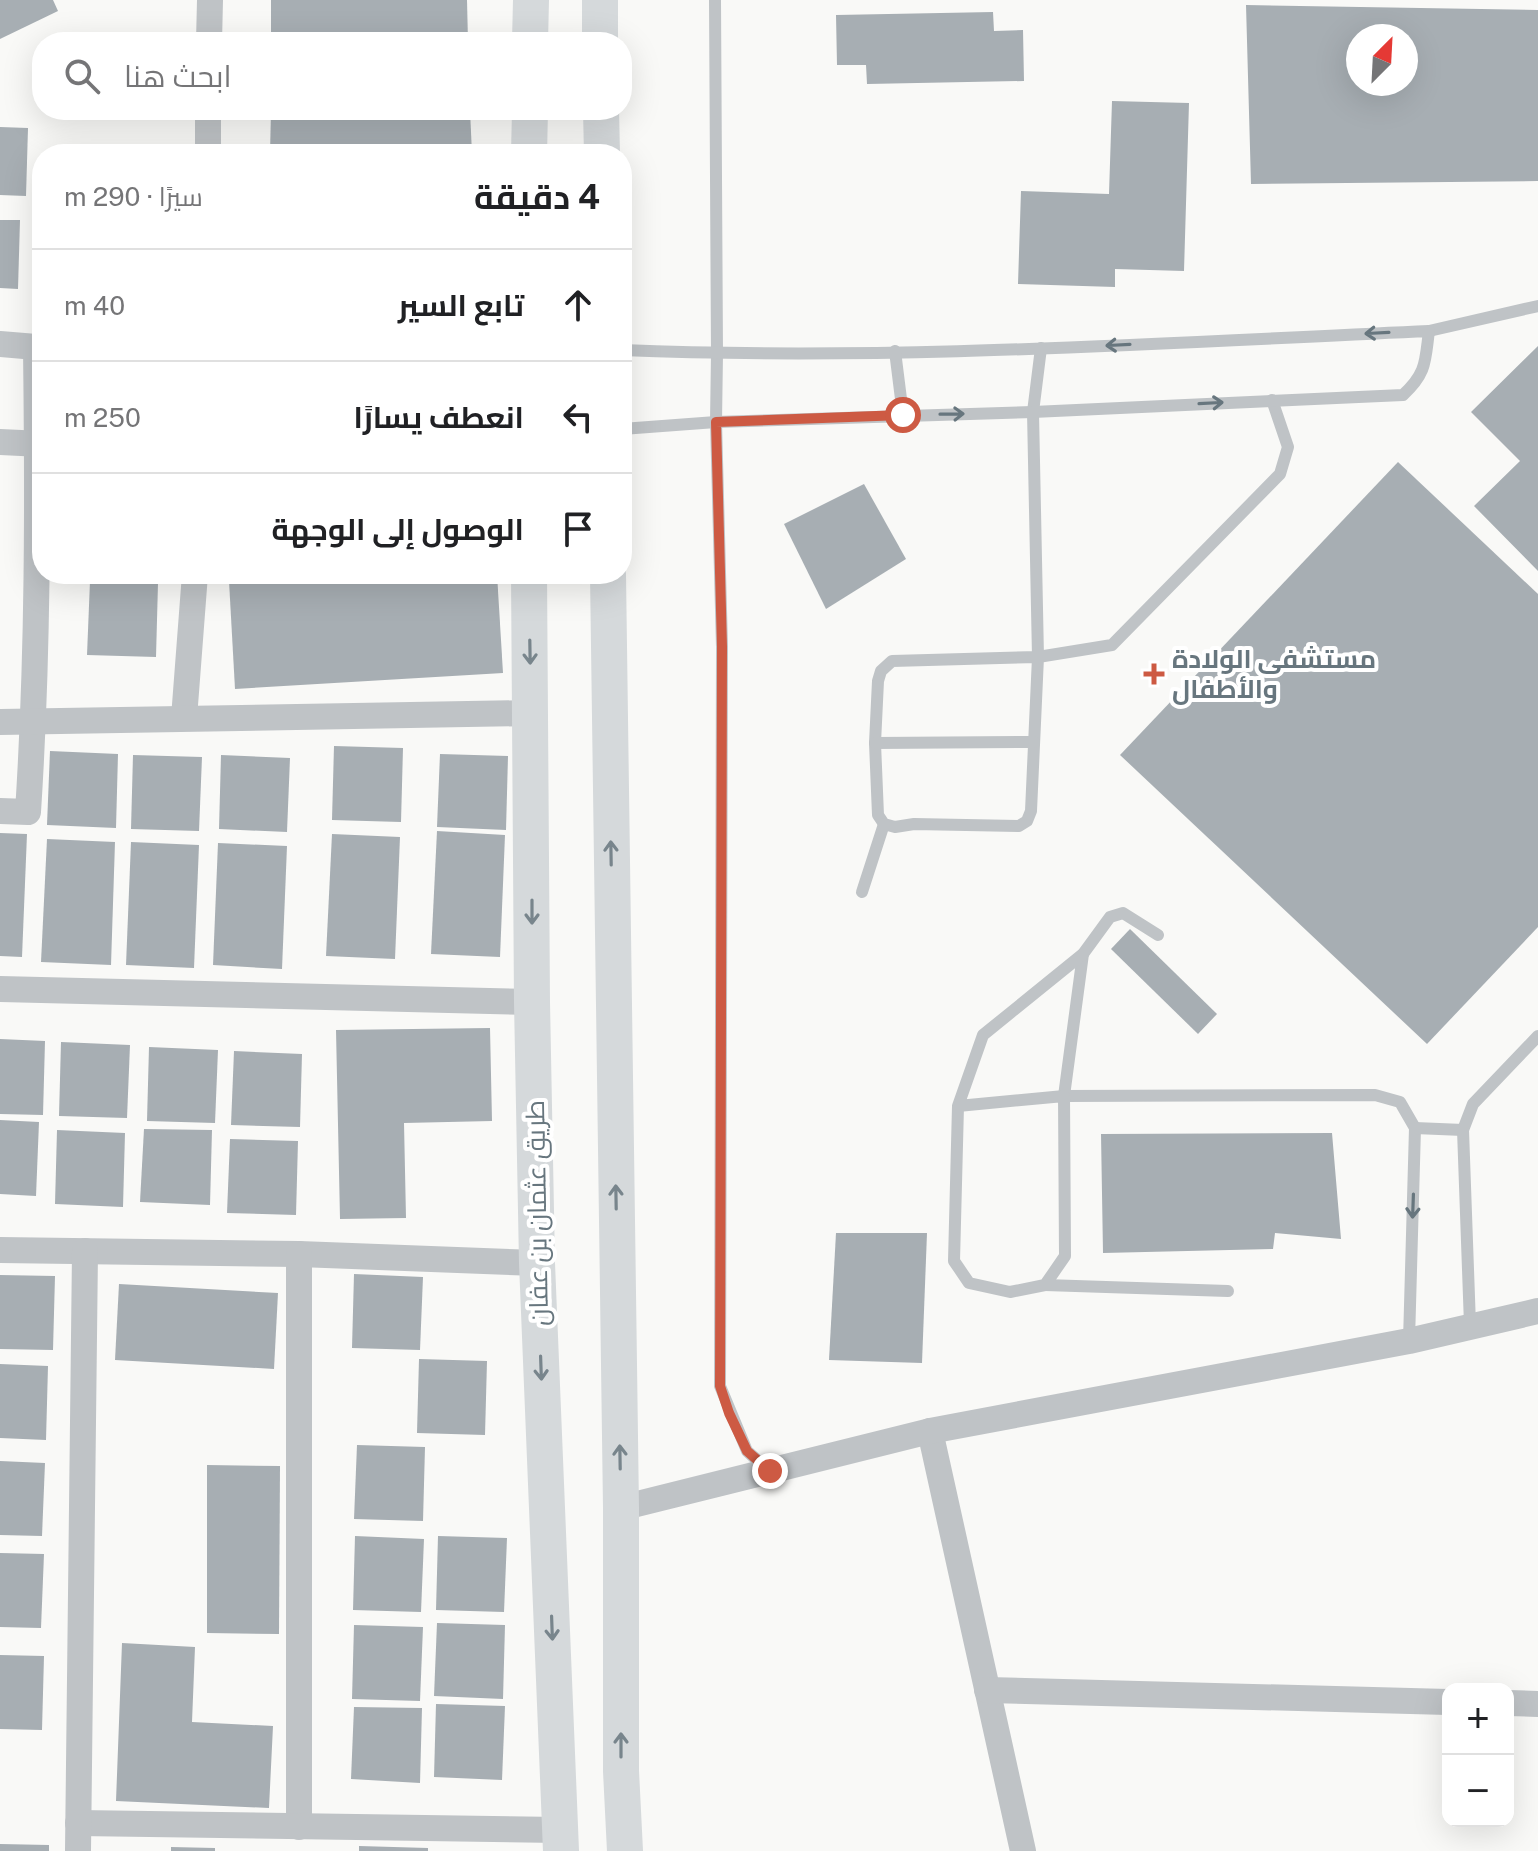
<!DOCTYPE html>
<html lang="ar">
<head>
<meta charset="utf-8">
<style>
	:root { --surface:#fff; --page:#f2f2f2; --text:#202124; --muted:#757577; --line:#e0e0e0 }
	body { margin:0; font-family:"Public Sans",Cairo,sans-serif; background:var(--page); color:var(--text); direction:rtl }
	.controls { position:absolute; right:24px; bottom:24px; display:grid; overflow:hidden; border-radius:16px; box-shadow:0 8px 32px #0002 }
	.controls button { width:72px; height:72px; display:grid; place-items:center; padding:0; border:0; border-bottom:2px solid var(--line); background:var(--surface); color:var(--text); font:40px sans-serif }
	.compass { position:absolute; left:1346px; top:24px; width:72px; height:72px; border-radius:50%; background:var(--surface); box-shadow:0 8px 32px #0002; rotate:24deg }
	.stop { position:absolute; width:24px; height:24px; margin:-18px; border:6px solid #cd5a43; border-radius:50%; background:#fff }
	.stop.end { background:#cd5a43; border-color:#fff; box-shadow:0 2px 8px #0008 }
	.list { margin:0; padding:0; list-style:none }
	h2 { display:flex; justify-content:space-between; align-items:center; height:104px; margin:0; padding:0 32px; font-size:34px }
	h2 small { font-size:26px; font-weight:400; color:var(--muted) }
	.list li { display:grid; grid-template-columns:52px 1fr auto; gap:24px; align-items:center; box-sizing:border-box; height:112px; padding:0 32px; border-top:2px solid var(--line) }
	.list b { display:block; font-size:30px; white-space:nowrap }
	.list em { font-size:26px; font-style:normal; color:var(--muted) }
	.icon { flex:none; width:44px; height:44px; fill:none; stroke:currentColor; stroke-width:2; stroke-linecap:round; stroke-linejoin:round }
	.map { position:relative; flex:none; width:1538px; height:1851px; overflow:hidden; direction:ltr }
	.search { position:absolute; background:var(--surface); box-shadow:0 8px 32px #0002; left:32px; top:32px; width:600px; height:88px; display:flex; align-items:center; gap:20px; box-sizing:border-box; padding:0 28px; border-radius:32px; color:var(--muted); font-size:30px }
	.panel { position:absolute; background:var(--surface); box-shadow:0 8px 32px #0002; left:32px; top:144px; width:600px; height:440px; border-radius:32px; direction:rtl }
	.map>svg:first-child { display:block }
	.building { fill:#a7aeb3; fill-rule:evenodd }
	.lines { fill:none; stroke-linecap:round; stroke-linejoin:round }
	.lane { stroke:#bfc3c6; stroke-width:12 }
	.street { stroke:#bfc3c6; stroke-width:26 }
	.secondary { stroke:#d5d9db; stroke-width:36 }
	.oneway { stroke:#67767e }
	.oneway2 { stroke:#78858c }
	.route { stroke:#cd5a43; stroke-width:10 }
	.poi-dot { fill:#cd5a43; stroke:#fff; stroke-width:3 }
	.labels { text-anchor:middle; stroke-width:8; stroke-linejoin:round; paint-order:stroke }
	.poi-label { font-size:26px; font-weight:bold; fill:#67767e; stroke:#fff; text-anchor:start }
	.street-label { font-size:26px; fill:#67767e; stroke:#fff }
</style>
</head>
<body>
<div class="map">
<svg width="1538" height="1851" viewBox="0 0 1538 1851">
	<rect width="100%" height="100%" fill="#f9f9f7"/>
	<g class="building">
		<polygon points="0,0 53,0 58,11 0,39"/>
		<polygon points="271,0 467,0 468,42 271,42"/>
		<path d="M1246,5L1538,10V181L1251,184ZM1358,36H1406V84H1358Z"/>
		<polygon points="993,12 994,31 1023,30 1024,81 867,84 866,65 837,65 836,15"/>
		<polygon points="1112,101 1189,103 1184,271 1115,269 1115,287 1018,284 1021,191 1109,194"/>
		<polygon points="271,110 470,110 472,154 270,154"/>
		<polygon points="0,127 28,128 26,196 0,195"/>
		<polygon points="0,220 20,220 18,289 0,288"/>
		<polygon points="1538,346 1538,571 1474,506 1520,461 1471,412"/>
		<polygon points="1398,462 1538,594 1538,927 1427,1044 1120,755"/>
		<polygon points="864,484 906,559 826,609 784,524"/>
		<polygon points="341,574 497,574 503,673 235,689 229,581"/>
		<polygon points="90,581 158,583 156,657 87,655"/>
		<polygon points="334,746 403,748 401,822 332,820"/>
		<polygon points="50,751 118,754 116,828 47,825"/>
		<polygon points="440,754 508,756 506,830 437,827"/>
		<polygon points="133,755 202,757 199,831 131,829"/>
		<polygon points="221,755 290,758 287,832 219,829"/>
		<polygon points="437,831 505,835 500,957 431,954"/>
		<polygon points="0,833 27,834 22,957 0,956"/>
		<polygon points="332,834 400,837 395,959 326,956"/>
		<polygon points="47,839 115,842 111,965 41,962"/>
		<polygon points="131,842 199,845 194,968 126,965"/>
		<polygon points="218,843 287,846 282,969 213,965"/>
		<polygon points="1130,929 1217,1014 1198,1034 1111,949"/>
		<polygon points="490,1028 492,1121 404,1123 406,1218 340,1219 336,1030"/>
		<polygon points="0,1039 45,1041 43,1115 0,1114"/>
		<polygon points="61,1042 130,1045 127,1118 59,1116"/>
		<polygon points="149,1047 218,1050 215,1123 147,1121"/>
		<polygon points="234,1051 302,1054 300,1127 231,1125"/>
		<polygon points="0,1120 39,1122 36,1196 0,1194"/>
		<polygon points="144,1129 212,1130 210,1205 140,1202"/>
		<polygon points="57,1130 125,1133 123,1207 55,1204"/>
		<polygon points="1332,1133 1341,1239 1275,1233 1273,1249 1103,1253 1101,1134"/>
		<polygon points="230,1139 298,1141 296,1215 227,1213"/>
		<polygon points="836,1233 927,1233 922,1363 829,1360"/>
		<polygon points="354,1274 423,1277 420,1350 352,1348"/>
		<polygon points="0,1275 55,1276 53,1350 0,1349"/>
		<polygon points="119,1284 278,1293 274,1369 115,1360"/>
		<polygon points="419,1359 487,1361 485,1435 417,1433"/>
		<polygon points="0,1364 48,1366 46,1440 0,1438"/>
		<polygon points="357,1445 425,1447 423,1521 354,1519"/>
		<polygon points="0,1461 45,1463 42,1536 0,1535"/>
		<polygon points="207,1465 280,1466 279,1634 207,1633"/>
		<polygon points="355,1536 424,1539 421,1612 353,1610"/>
		<polygon points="438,1536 507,1538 504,1612 436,1610"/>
		<polygon points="0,1553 44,1554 41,1628 0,1627"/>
		<polygon points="437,1623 505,1625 503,1699 434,1696"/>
		<polygon points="354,1625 423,1627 420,1701 352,1699"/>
		<polygon points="122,1643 195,1647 192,1722 273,1726 269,1808 116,1801"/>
		<polygon points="0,1655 44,1656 42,1730 0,1729"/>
		<polygon points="436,1704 505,1706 502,1780 434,1777"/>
		<polygon points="354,1707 422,1708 420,1783 351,1779"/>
		<polygon points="0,1844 49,1845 49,1851 0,1851"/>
		<polygon points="359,1846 428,1848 428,1851 359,1851"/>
		<polygon points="171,1847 215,1848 215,1851 171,1851"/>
	</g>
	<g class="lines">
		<g class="lane">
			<polyline points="715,0 717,354 716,422 722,647 720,1386 747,1451 768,1470"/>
			<polyline points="1429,331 1538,306"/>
			<polyline points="1041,348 1033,412 1038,657 1031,811 1027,821 1019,826 914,824 895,827 884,824 878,815 875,743 878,681 881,671 892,661 1038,657 1112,645 1280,474 1288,447 1272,400"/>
			<path d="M622,350C891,361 1161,343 1429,331C1425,361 1427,373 1403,395L1033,412L716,422L622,429"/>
			<polyline points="895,351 903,415"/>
			<polyline points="875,743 1034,742"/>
			<polyline points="862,892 884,824"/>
			<polyline points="1083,954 1064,1096 1375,1095 1400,1102 1415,1128 1409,1341"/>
			<polyline points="958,1106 1064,1096 1065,1256 1045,1285 1010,1292 969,1283 954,1261 958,1106 983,1035 1083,954 1110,917 1123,913 1158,935"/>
			<polyline points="1415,1128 1463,1130"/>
			<polyline points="1045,1285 1228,1291"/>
			<polyline points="1470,1325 1463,1130 1473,1104 1538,1036"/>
		</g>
		<g class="street">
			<polyline points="209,42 210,0"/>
			<polyline points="208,154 208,110"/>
			<path d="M0,344L36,347C38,502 38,657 28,812L0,811"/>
			<polyline points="0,442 42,444"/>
			<polyline points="184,718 195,574"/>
			<polyline points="0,722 531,713"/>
			<polyline points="0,989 532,1002"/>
			<polyline points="0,1250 299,1254 537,1263"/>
			<polyline points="299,1254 299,1827"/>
			<polyline points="930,1431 1023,1851"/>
			<polyline points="621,1508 930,1431 1409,1341 1538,1311"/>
			<polyline points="987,1690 1448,1702"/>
			<polyline points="1508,1703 1538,1704"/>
			<polyline points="78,1823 560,1830"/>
			<polyline points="78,1851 85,1251"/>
		</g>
		<g class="secondary">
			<polyline points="600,0 600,42"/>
			<polyline points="530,42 531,0"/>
			<polyline points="601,110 602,154"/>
			<polyline points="529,154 530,110"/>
			<polyline points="529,574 532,1002 537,1263 561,1851"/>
			<polyline points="608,574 621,1508 621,1771 625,1851"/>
		</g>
	</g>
	<defs><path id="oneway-shaft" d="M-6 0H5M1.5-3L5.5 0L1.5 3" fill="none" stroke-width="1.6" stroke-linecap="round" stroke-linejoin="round" transform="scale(2)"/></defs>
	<g class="oneway">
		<use href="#oneway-shaft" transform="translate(1377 333) rotate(177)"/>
		<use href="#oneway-shaft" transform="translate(1118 345) rotate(177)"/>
		<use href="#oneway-shaft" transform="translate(1211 403) rotate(-3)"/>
		<use href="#oneway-shaft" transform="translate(952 414) rotate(-1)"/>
		<use href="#oneway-shaft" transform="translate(1413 1206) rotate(92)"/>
	</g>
	<g class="oneway2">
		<use href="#oneway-shaft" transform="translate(530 652) rotate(89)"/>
		<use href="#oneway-shaft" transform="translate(611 853) rotate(-91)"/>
		<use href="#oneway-shaft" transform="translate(532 912) rotate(90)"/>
		<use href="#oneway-shaft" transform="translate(616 1197) rotate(-91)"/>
		<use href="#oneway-shaft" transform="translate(541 1368) rotate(88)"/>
		<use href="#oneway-shaft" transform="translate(620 1457) rotate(-91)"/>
		<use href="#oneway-shaft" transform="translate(552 1628) rotate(88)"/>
		<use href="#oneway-shaft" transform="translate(621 1745) rotate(-90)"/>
	</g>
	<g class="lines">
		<polyline class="route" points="770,1471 747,1451 729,1413 720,1386 722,647 716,422 903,415"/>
	</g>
	<path class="poi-dot" d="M1150 662h8v8h8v8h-8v8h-8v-8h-8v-8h8z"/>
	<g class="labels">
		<g class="poi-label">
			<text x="1172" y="668">مستشفى الولادة<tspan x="1172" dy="30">والأطفال</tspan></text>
		</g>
		<g class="street-label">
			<text transform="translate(537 1213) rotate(-91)" y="9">طريق عثمان بن عفان</text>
		</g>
	</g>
</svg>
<div class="controls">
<button>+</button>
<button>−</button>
</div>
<svg class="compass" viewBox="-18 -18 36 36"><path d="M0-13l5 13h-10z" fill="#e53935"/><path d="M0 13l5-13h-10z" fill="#757577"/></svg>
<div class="stop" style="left:903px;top:415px"></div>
<div class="stop end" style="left:770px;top:1471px"></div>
<div class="search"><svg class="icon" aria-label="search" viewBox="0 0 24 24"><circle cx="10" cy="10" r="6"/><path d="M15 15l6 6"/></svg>ابحث هنا</div>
<section class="panel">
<h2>4 دقيقة<small>سيرًا · 290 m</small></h2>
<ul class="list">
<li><svg class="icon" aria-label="ahead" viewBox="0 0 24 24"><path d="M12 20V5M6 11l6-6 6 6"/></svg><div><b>تابع السير</b></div><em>40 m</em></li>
<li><svg class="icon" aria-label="left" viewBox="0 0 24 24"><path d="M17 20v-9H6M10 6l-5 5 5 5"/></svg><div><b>انعطف يسارًا</b></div><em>250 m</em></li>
<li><svg class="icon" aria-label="arrive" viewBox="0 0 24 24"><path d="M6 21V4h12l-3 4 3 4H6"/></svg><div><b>الوصول إلى الوجهة</b></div></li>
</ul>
</section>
</div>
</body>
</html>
